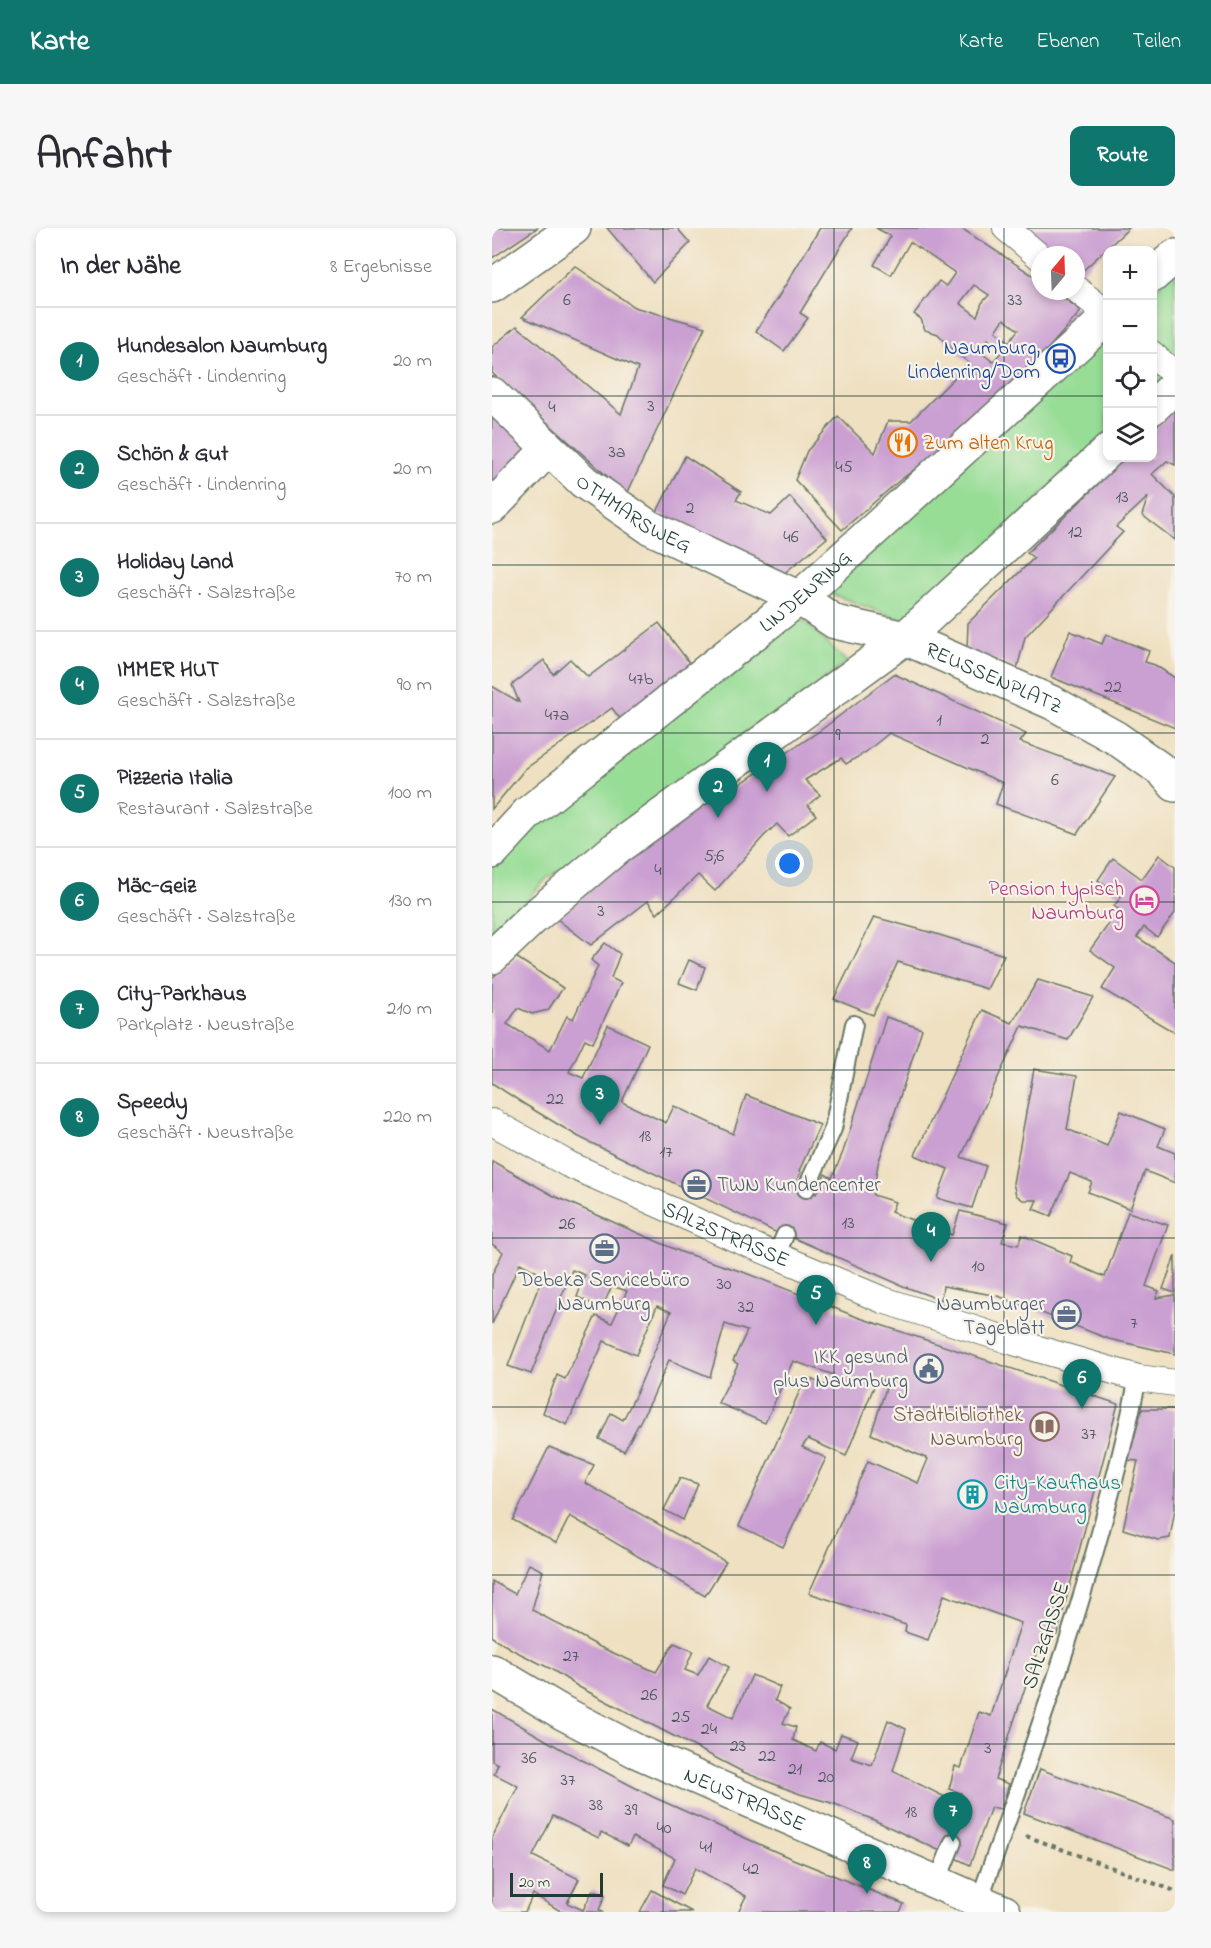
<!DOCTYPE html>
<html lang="de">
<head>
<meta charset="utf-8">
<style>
	:root { --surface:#fff; --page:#f7f7f7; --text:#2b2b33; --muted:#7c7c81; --line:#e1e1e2; --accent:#0f766e }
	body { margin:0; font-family:"Indie Flower",sans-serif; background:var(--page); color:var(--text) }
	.controls { position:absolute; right:18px; top:18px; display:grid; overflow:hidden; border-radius:12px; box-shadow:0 3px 9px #0003 }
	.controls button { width:54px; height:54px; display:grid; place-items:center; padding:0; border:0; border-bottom:2px solid var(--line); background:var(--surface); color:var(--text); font:30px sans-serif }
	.compass { position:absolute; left:539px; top:18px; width:54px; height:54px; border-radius:50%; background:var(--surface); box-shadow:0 3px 9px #0003; rotate:19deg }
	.scale { position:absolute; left:18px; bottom:15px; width:93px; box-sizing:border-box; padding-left:6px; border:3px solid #1f3d34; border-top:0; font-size:16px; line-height:21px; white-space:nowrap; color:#1f3d34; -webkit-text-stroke:4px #f7f3e8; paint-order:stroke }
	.you { position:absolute; left:298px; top:636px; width:21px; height:21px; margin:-15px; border:4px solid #fff; border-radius:50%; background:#1a73e8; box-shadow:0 0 0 9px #1a73e833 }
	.badge { display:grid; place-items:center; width:39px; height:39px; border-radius:50%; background:var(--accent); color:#fff; font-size:20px; font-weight:700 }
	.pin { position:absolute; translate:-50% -50px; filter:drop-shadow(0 2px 3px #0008) }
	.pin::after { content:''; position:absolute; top:32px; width:21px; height:18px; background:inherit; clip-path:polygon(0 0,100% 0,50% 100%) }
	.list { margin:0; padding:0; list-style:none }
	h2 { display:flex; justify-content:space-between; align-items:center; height:78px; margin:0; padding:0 24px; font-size:26px }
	h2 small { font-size:20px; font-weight:400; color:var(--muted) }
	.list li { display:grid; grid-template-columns:39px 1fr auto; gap:18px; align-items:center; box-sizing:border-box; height:108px; padding:0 24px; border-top:2px solid var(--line) }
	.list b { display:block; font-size:22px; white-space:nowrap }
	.list p { margin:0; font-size:20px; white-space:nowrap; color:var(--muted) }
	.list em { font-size:20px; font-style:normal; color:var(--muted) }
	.icon { flex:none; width:33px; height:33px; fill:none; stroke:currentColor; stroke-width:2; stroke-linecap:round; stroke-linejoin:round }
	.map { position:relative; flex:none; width:683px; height:1684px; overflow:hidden; border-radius:12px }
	header { display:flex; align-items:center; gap:36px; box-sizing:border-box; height:84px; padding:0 30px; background:var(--accent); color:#fff }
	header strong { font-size:28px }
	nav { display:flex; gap:33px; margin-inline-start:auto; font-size:21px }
	.intro { display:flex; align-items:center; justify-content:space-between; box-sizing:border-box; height:144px; padding:0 36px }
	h1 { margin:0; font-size:42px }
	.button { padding:15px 27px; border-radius:12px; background:var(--accent); color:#fff; font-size:21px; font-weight:700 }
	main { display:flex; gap:36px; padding:0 36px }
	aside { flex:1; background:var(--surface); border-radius:12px; box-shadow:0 3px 9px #0003 }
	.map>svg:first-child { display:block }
	.green { fill:#97dd96; stroke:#5b8d65; stroke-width:1.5 }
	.building { fill:#ca9fd2; fill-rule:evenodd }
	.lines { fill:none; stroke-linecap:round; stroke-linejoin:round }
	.service-casing { stroke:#687665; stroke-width:20 }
	.pedestrian-casing { stroke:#687665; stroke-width:28 }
	.minor-casing { stroke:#687665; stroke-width:36 }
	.secondary-casing { stroke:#687665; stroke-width:36 }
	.path { stroke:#687665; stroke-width:4; stroke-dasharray:4.5 4.5; stroke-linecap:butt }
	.service { stroke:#fff; stroke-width:16 }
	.pedestrian { stroke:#fff; stroke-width:26 }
	.minor { stroke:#fff; stroke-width:33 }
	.secondary { stroke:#fff; stroke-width:33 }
	.grid { fill:none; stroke:#1f3d34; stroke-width:1.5; stroke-opacity:0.55 }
	.labels { text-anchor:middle; stroke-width:4.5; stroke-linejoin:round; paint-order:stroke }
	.number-label { font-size:18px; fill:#4a565c }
	.transit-label { font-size:21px; fill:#164399; stroke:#f7f3e8; text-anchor:end }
	.food-label { font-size:21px; fill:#c56008; stroke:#f7f3e8; text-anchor:start }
	.street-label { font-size:21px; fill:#1f3d34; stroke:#f7f3e8 }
	.hotel-label { font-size:21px; fill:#b23c85; stroke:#f7f3e8; text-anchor:end }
	.service-label { font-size:21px; fill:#4e5e75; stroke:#f7f3e8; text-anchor:end }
	.education-label { font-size:21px; fill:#785e54; stroke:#f7f3e8; text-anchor:end }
	.culture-label { font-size:21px; fill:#0d838f; stroke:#f7f3e8; text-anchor:start }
</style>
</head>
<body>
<header>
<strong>Karte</strong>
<nav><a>Karte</a><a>Ebenen</a><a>Teilen</a></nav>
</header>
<div class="intro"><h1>Anfahrt</h1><a class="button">Route</a></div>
<main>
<aside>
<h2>In der Nähe<small>8 Ergebnisse</small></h2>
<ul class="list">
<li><span class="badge">1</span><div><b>Hundesalon Naumburg</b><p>Geschäft · Lindenring</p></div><em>20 m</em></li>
<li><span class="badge">2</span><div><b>Schön &amp; Gut</b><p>Geschäft · Lindenring</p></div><em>20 m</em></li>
<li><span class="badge">3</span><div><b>Holiday Land</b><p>Geschäft · Salzstraße</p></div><em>70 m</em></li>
<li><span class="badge">4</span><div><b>IMMER HUT</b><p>Geschäft · Salzstraße</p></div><em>90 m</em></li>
<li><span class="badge">5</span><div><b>Pizzeria Italia</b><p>Restaurant · Salzstraße</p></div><em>100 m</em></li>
<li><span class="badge">6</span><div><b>Mäc-Geiz</b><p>Geschäft · Salzstraße</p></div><em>130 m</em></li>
<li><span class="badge">7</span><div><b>City-Parkhaus</b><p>Parkplatz · Neustraße</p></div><em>210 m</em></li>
<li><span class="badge">8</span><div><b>Speedy</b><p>Geschäft · Neustraße</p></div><em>220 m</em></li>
</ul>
</aside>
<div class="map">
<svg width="683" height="1684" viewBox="0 0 683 1684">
	<rect width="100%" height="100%" fill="#f7f3e8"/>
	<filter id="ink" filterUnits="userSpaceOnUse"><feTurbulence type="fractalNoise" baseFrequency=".0167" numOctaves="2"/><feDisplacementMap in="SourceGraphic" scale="12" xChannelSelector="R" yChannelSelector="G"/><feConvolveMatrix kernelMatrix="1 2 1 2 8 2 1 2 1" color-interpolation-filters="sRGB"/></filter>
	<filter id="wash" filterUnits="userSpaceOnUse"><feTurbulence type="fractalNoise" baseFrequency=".008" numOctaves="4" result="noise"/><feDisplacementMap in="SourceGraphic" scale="24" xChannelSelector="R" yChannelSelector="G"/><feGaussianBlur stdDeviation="1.35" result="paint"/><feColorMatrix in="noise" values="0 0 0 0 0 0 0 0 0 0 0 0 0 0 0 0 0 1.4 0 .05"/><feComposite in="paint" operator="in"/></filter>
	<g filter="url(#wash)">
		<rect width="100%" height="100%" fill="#efe0c1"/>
		<g class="green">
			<polygon points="683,43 683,145 661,165 661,63"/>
			<polygon points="615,103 615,207 413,393 331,363"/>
			<polygon points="303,384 355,434 186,563 54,651 0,711 0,637 40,593"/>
		</g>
		<g id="blocks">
			<g class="building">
				<polygon points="0,0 45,0 0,30"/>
				<polygon points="115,0 185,0 198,15 161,54"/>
				<polygon points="328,0 360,0 308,85 316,90 292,123 264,103 285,71"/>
				<path d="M384,0H469L548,52V63H563L589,83L517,166L452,220L408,252L350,302L303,252L315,223L346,188L383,225L396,193H419L477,135L459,120L446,106L433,102L429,91L422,86L447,53L454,58L463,45L418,14L399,47L382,37L399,8ZM482,57L497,67L490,75L485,88L468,75ZM512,91L526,102L517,114L504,103ZM496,111L510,123L501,134L486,122Z"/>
				<polygon points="532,0 637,0 584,49 584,27 561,27"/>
				<polygon points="83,38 142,79 213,99 135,266 0,145 0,119 25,98 129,186 146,140 30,89"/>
				<polygon points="683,179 683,237 675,233 660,246 683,269 683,312 650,287 656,269 624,299 631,304 533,409 525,441 475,422 476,395 542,330 535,325 633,230 660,230 660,202"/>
				<polygon points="0,182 39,223 0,265"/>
				<polygon points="193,228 249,264 244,272 279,287 298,269 335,310 290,347 216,316 165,284"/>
				<polygon points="167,395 203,442 132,496 120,480 33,541 0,581 0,458 27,474 20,457 52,432 61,446 78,431 96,449"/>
				<polygon points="578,403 610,416 614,406 657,423 653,434 663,437 683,450 683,500 559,449"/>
				<polygon points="402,446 534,506 528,514 623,549 585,606 504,576 511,555 397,505 374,524 354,536 349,530 313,552 328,567 316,577 324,587 296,608 285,596 272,608 223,663 206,647 165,686 156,673 99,717 65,691 127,636 202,583 236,564 329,502"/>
				<polygon points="667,627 683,639 683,685 665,709 652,699 645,709 683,734 683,805 610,761 623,740 598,722 627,682 622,678 629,669 606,652 621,630 650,651"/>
				<polygon points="382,689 441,705 512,727 495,761 406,734 381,787 342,771"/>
				<polygon points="113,715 128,726 119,750 129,755 101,815 93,811 77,844 91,850 116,797 156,816 130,874 174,895 182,878 241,906 254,867 328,897 307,943 309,944 303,955 324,966 333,946 340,950 351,924 394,789 430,801 386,936 381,967 403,974 399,984 460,1007 468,983 516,995 510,1014 526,1017 530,1007 580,1028 578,1034 613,1049 636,984 676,997 654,1058 667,1063 664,1070 683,1067 683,1126 617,1111 506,1068 451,1058 449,1072 411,1058 304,1011 281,1003 87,909 32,876 0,855 0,750 24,729 71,760 56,782 40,786 26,780 15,796 58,822 75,788 81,791 106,738 99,732"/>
				<polygon points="197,732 213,739 205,762 187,755"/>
				<polygon points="546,752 601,769 576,812 530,798 469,929 494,938 480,980 445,970 456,941 423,927 490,782 520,795"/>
				<polygon points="542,841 585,848 575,901 615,918 629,883 673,901 666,918 683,925 683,955 653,943 638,981 596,964 600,954 578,945 559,988 541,981 545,972 531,972 524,967 521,955"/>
				<polygon points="0,933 62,968 189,1024 251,1044 365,1089 626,1176 565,1406 552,1402 503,1551 517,1556 509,1581 499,1579 478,1637 382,1592 343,1576 308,1566 251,1544 87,1459 59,1441 21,1422 0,1409 0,1353 23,1366 37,1336 51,1343 40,1382 108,1419 164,1444 182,1415 201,1423 193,1442 206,1447 217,1428 237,1439 215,1477 241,1490 260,1447 288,1459 283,1472 298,1481 291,1495 304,1499 301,1512 324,1523 328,1514 343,1521 349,1506 366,1512 359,1530 380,1537 396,1492 414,1501 401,1543 457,1571 447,1592 457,1595 469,1565 457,1561 463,1538 469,1540 487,1484 499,1488 529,1395 452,1367 436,1412 413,1404 414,1397 317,1365 376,1233 426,1255 436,1231 379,1206 396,1154 385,1151 354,1228 316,1211 310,1219 334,1230 291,1319 247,1298 314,1149 337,1159 342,1147 301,1133 273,1195 226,1175 246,1136 241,1133 255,1103 233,1096 218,1149 177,1132 159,1173 132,1223 107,1211 119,1185 131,1192 145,1164 179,1084 165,1078 144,1127 112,1113 75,1197 51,1185 65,1147 73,1151 104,1088 120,1095 135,1063 120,1058 110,1080 85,1069 93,1047 80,1042 39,1146 16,1138 51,1047 28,1035 0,1096 0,1047 11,1024 0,1016"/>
				<polygon points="683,1028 683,1065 671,1061"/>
				<polygon points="650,1181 683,1181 683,1281 678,1310 666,1312 631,1301 646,1233 636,1232"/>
				<polygon points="57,1219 102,1237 93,1255 234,1334 213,1368 78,1288 64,1315 21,1292"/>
				<polygon points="188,1250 206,1256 191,1292 172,1282"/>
				<polygon points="0,1481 69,1521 161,1569 296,1629 412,1676 408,1684 246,1684 254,1668 203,1640 190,1667 171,1657 183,1630 141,1609 136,1618 109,1604 107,1610 61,1588 41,1628 87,1651 75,1675 91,1682 101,1662 113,1668 107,1682 110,1684 70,1684 41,1666 33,1684 0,1684 0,1610 26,1558 2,1546 6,1536 0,1533"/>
				<polygon points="548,1541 683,1591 683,1642 532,1585"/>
				<polygon points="160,1662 200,1684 148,1684"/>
			</g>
		</g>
	</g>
	<g filter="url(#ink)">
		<use href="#blocks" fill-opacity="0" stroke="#687665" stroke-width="1.5"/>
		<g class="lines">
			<defs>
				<g id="service">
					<polyline points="314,961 341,901 362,796"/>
					<polyline points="284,1028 293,1007"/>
					<polyline points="445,1654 461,1614"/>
					<path d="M487,1673C548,1501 609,1329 646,1150"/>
				</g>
				<g id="pedestrian">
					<polyline points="514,0 548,29"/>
					<polyline points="584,61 616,86"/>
					<polyline points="660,126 683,147"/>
					<path id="s1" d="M0,894L76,936L242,1010L391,1072L522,1114L646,1150L683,1155"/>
				</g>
				<g id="minor">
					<polyline points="0,58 82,0"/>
					<path id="s2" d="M0,166L92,254L157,299L307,370L343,394L413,410L561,475L624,510L671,543L683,557"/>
					<polyline points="0,279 56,221"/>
					<path id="s3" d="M0,1443L71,1485L144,1523L512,1684"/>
				</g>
				<g id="secondary">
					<polyline points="660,48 683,28"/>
					<polyline points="660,180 683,158"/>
					<path id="s4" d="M0,624L36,585L307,370L616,89"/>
					<polyline points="0,729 41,690 122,622 413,410 616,223"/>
				</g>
			</defs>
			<use href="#service" class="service-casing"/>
			<use href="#pedestrian" class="pedestrian-casing"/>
			<use href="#minor" class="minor-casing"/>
			<use href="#secondary" class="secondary-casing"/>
			<polyline class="path" points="534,1608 683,1663"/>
			<use href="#service" class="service"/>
			<use href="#pedestrian" class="pedestrian"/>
			<use href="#minor" class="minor"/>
			<use href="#secondary" class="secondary"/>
		</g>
	</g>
	<path class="grid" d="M171,0V1684M342,0V1684M512,0V1684M0,168H616M660,168H683M0,337H683M0,505H683M0,674H683M0,842H683M0,1010H683M0,1179H683M0,1347H683M0,1516H683"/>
	<defs>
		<symbol id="bus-ring" viewBox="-11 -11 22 22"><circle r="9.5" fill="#f7f3e8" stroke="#1a4fb4" stroke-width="1.5"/><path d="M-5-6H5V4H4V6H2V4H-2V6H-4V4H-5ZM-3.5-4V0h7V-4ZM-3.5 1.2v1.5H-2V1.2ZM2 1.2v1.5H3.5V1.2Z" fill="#1a4fb4"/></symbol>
		<symbol id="restaurant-ring" viewBox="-11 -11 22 22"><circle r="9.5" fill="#f7f3e8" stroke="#e8710a" stroke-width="1.5"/><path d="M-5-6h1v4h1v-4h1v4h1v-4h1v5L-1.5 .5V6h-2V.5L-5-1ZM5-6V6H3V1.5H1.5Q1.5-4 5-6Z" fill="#e8710a"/></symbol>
		<symbol id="hotel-ring" viewBox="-11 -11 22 22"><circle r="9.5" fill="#f7f3e8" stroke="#d1479c" stroke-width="1.5"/><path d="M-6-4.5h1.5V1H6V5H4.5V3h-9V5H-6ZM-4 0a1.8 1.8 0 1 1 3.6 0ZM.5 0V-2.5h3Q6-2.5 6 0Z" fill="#d1479c"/></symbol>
		<symbol id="office-ring" viewBox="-11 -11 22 22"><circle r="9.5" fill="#f7f3e8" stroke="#5c6f8a" stroke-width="1.5"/><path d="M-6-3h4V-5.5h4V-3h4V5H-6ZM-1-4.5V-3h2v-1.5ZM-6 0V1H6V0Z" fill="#5c6f8a"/></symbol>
		<symbol id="civic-ring" viewBox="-11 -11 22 22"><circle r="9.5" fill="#f7f3e8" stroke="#5c6f8a" stroke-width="1.5"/><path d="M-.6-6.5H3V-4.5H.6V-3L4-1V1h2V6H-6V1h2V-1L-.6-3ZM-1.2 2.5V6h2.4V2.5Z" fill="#5c6f8a"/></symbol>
		<symbol id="library-ring" viewBox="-11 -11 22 22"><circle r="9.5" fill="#f7f3e8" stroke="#8d6e63" stroke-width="1.5"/><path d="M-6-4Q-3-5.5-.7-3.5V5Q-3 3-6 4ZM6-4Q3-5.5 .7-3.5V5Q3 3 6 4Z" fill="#8d6e63"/></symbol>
		<symbol id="building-ring" viewBox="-11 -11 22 22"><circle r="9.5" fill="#f7f3e8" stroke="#0f9aa8" stroke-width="1.5"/><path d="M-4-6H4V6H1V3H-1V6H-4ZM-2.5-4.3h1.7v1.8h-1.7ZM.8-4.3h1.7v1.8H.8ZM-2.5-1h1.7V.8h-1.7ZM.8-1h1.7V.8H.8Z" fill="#0f9aa8"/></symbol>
	</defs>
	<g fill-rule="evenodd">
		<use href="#bus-ring" x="552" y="114" width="33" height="33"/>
		<use href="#restaurant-ring" x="394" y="198" width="33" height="33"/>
		<use href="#hotel-ring" x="636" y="656" width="33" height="33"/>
		<use href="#office-ring" x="188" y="940" width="33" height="33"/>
		<use href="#office-ring" x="96" y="1004" width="33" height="33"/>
		<use href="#office-ring" x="558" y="1070" width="33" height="33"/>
		<use href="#civic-ring" x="420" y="1124" width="33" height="33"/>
		<use href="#library-ring" x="536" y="1182" width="33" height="33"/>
		<use href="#building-ring" x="464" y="1250" width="33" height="33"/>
	</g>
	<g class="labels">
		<g class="number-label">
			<text x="75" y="77">6</text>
			<text x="523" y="77">33</text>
			<text x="159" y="183">3</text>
			<text x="60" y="184">4</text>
			<text x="125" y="229">3a</text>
			<text x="352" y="244">45</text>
			<text x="630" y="274">13</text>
			<text x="198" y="285">2</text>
			<text x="583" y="309">12</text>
			<text x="299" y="314">46</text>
			<text x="149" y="456">47b</text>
			<text x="621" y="464">22</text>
			<text x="65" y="492">47a</text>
			<text x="447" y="497">1</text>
			<text x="346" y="512">9</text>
			<text x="493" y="516">2</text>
			<text x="563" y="557">6</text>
			<text x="222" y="633">5;6</text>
			<text x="166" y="647">4</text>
			<text x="109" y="688">3</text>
			<text x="63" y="876">22</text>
			<text x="153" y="913">18</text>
			<text x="174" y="929">17</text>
			<text x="356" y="1000">13</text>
			<text x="75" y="1001">26</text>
			<text x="486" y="1043">10</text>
			<text x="232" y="1061">30</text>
			<text x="254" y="1084">32</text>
			<text x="642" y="1100">7</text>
			<text x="597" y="1211">37</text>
			<text x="79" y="1433">27</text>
			<text x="157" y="1472">26</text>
			<text x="189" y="1494">25</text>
			<text x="217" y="1506">24</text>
			<text x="246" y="1523">23</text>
			<text x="496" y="1525">3</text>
			<text x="275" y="1533">22</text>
			<text x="37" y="1535">36</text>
			<text x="303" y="1546">21</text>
			<text x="334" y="1554">20</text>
			<text x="76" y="1557">37</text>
			<text x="104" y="1582">38</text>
			<text x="139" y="1587">39</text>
			<text x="419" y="1589">18</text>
			<text x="172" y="1605">40</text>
			<text x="214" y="1624">41</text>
			<text x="259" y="1646">42</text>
		</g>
		<g class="transit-label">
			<text x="548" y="126">Naumburg,<tspan x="548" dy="24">Lindenring/Dom</tspan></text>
		</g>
		<g class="food-label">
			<text x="431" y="221">Zum alten Krug</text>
		</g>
		<g class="street-label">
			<text dy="7" stroke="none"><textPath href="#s2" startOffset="186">OTHMARSWEG</textPath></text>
			<text dy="7" stroke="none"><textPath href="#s4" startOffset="408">LINDENRING</textPath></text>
			<text dy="7" stroke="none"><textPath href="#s2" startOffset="585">REUSSENPLATZ</textPath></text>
			<text dy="7" stroke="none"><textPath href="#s1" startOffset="260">SALZSTRASSE</textPath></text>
			<text transform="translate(553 1407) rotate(-72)" y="7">SALZGASSE</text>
			<text dy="7" stroke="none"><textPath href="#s3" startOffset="284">NEUSTRASSE</textPath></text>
		</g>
		<g class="hotel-label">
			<text x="632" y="667">Pension typisch<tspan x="632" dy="24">Naumburg</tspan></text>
		</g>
		<g class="service-label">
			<text x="225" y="963" text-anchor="start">TWN Kundencenter</text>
			<text x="112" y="1058" text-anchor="middle">Debeka Servicebüro<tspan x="112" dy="24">Naumburg</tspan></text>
			<text x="553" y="1082">Naumburger<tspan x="553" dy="24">Tageblatt</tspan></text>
			<text x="416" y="1135">IKK gesund<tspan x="416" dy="24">plus Naumburg</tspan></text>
		</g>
		<g class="education-label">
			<text x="531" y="1193">Stadtbibliothek<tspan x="531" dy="24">Naumburg</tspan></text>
		</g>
		<g class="culture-label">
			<text x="502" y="1261">City-Kaufhaus<tspan x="502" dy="24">Naumburg</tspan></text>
		</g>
	</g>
</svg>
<div class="controls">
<button>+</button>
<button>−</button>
<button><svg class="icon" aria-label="locate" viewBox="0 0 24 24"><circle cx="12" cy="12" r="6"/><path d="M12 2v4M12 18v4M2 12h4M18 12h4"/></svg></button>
<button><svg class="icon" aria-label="layers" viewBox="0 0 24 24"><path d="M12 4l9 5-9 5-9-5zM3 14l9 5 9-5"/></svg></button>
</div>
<svg class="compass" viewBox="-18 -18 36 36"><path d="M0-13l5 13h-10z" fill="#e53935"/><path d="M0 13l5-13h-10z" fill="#7c7c81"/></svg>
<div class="scale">20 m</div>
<div class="you"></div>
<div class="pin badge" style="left:275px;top:564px">1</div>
<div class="pin badge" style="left:226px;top:590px">2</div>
<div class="pin badge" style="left:108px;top:897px">3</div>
<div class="pin badge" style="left:439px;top:1034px">4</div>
<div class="pin badge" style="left:324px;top:1097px">5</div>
<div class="pin badge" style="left:590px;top:1181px">6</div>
<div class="pin badge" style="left:461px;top:1614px">7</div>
<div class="pin badge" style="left:375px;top:1666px">8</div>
</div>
</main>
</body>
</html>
